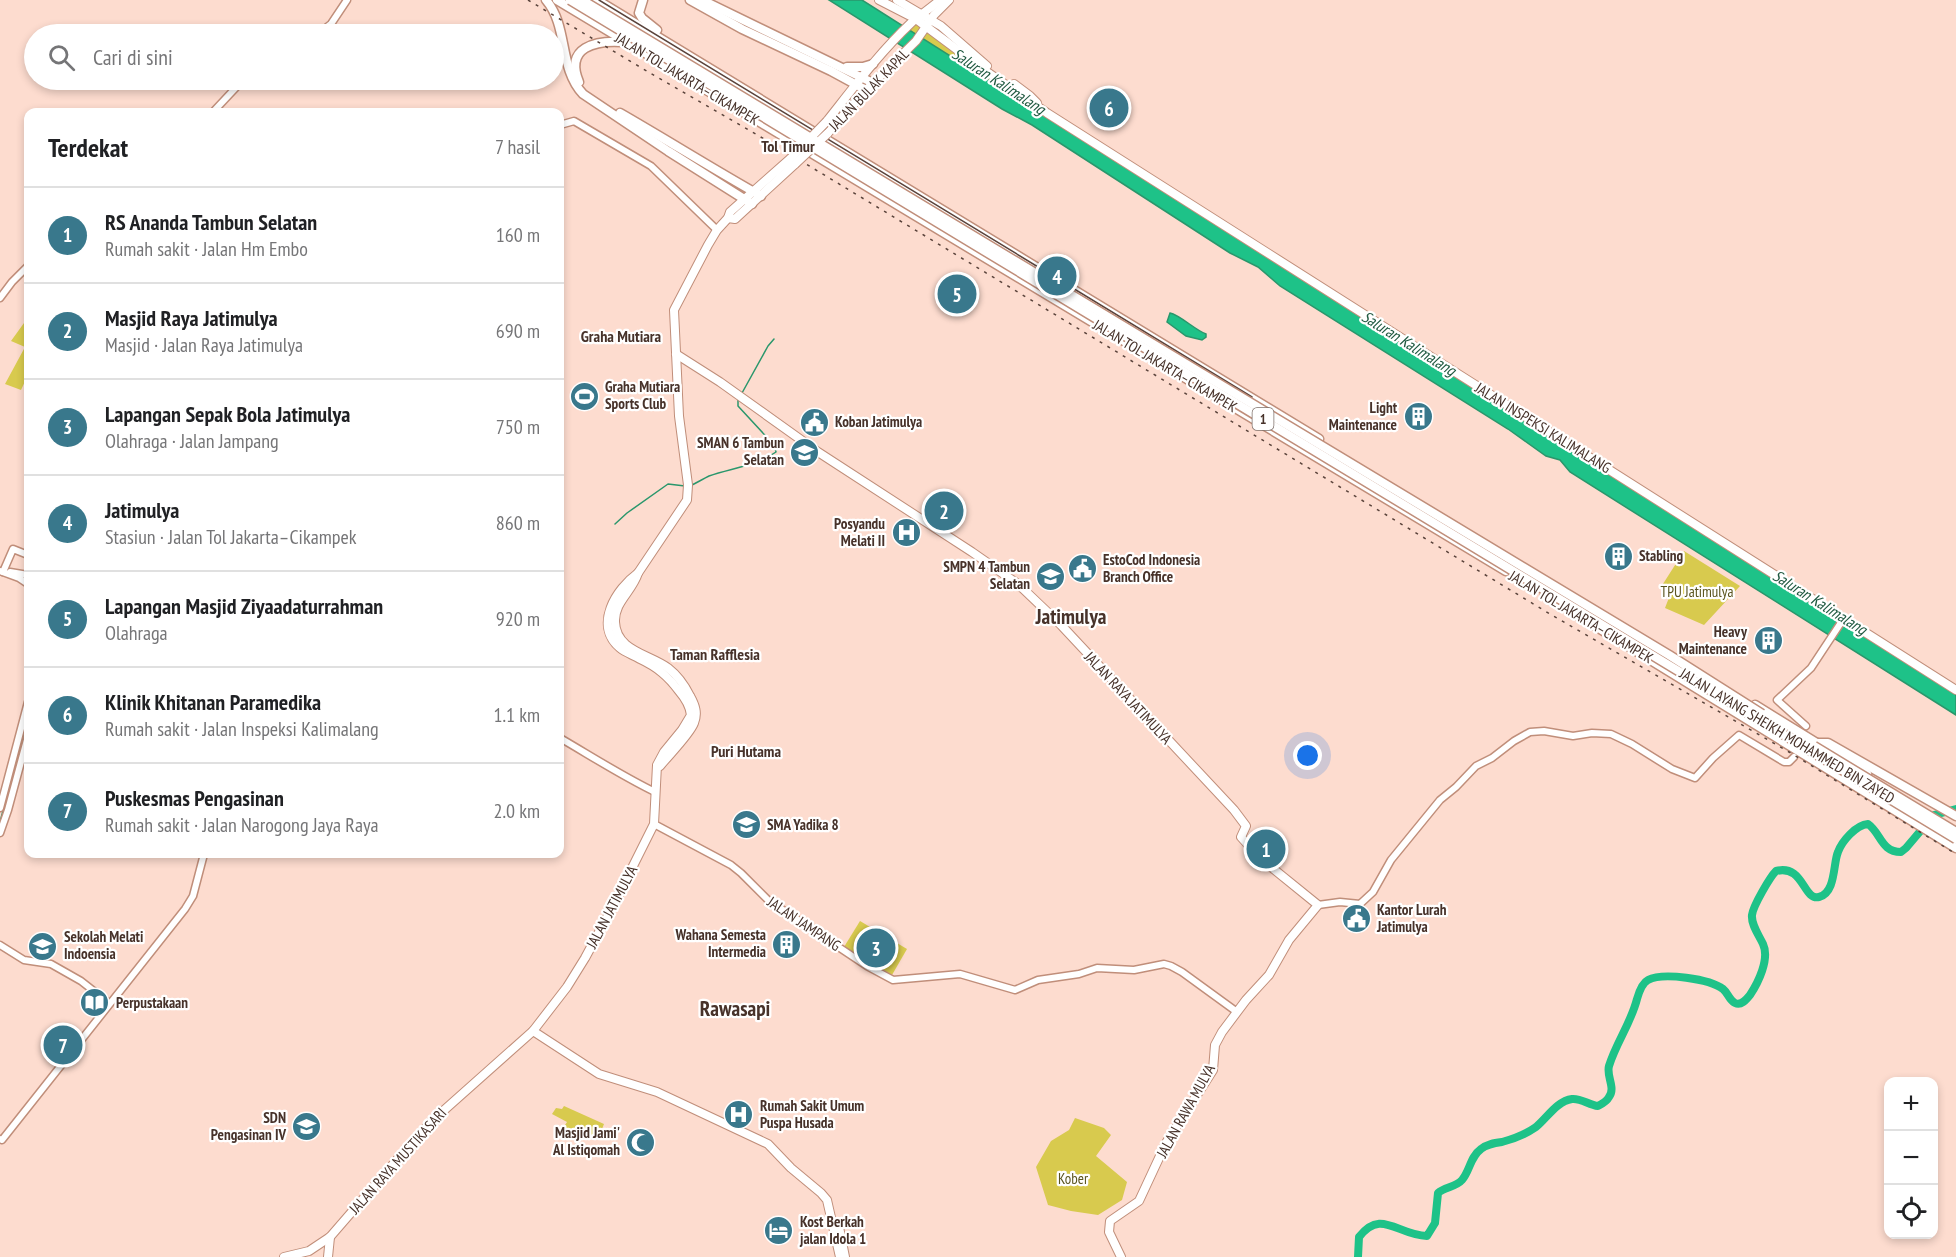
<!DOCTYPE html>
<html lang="id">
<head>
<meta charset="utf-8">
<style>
	:root { --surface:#fff; --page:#f2f2f2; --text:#202124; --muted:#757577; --line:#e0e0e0; --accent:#39788c }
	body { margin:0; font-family:"PT Sans Narrow",sans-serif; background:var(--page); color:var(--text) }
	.controls { position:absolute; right:18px; bottom:18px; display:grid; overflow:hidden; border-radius:12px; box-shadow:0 3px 9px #0003 }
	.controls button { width:54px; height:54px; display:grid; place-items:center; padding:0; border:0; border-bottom:2px solid var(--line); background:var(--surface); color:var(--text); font:30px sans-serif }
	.you { position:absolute; left:1308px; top:756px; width:21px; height:21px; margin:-15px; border:4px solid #fff; border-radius:50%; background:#1a73e8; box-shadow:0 0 0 9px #1a73e833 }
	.badge { display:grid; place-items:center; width:39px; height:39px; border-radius:50%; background:var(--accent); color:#fff; font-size:20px; font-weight:700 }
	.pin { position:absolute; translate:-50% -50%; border:3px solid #fff; box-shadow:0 2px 6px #0006 }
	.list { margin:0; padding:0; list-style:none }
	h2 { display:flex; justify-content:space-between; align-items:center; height:78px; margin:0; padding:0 24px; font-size:26px }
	h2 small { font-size:20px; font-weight:400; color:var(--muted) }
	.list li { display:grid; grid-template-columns:39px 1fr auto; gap:18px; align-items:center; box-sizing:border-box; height:96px; padding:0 24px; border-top:2px solid var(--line) }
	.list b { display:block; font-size:22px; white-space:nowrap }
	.list p { margin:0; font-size:20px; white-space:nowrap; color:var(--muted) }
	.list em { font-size:20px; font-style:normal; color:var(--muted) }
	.icon { flex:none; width:33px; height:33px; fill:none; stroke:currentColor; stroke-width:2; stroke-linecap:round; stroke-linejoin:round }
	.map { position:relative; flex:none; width:1956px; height:1257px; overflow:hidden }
	.search { position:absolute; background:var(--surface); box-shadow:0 3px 9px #0003; left:24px; top:24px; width:540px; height:66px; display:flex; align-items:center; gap:15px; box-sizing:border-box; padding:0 21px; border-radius:33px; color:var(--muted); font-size:22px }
	.panel { position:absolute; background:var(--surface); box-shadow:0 3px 9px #0003; left:24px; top:108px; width:540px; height:750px; border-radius:12px }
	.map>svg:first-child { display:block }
	.green { fill:#d8ca4e }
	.water { fill:#1ec288; stroke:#2a976c; stroke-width:1.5 }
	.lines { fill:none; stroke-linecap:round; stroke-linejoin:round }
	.stream { stroke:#2a976c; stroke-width:1.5 }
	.river { stroke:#1ec288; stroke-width:8 }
	.minor-tunnel { stroke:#d9baae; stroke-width:6; stroke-dasharray:6 3; stroke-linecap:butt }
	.minor-casing { stroke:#c08e7a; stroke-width:9 }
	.major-casing { stroke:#c08e7a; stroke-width:10 }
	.highway-casing { stroke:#c08e7a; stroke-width:11 }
	.minor { stroke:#fff; stroke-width:6 }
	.major { stroke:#fff; stroke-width:8 }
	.highway { stroke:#fff; stroke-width:8 }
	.tram { stroke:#5a433b; stroke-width:1.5 }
	.rail { stroke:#5a433b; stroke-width:1.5; stroke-dasharray:3 6; stroke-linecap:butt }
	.major-bridge-casing { stroke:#c08e7a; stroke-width:10; stroke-linecap:butt }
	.highway-bridge-casing { stroke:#c08e7a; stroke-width:11; stroke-linecap:butt }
	.major-bridge { stroke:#fff; stroke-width:8 }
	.highway-bridge { stroke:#fff; stroke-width:8 }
	.labels { text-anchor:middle; stroke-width:4.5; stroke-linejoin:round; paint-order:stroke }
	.shield { fill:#fff; stroke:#7e706a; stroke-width:1.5 }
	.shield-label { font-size:14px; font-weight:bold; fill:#47322a }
	.street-label { font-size:15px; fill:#47322a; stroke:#fff }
	.poi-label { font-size:15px; font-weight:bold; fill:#47322a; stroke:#fff; text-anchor:start }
	.park-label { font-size:15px; fill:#5a541f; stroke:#fff }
	.water-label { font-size:16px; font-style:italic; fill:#205941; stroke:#fff }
	.neighbourhood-label { font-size:16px; font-weight:bold; fill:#47322a; stroke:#fff }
	.district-label { font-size:21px; font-weight:bold; fill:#47322a; stroke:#fff }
</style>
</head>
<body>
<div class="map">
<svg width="1956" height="1257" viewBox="0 0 1956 1257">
	<rect width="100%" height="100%" fill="#fddccf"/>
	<g class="green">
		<polygon points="916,19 995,77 1844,621 1956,690 1956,694 906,28"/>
		<polygon points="24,323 28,327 28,375 21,390 5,384 25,347 11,341"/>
		<polygon points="1684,551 1740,586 1704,625 1665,608 1670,595 1661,587"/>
		<polygon points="860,921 907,949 892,975 844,947"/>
		<polygon points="564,1106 604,1124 598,1139 574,1131 568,1139 560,1133 567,1122 552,1114 556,1108 562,1109"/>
		<polygon points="1075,1118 1104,1128 1111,1135 1096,1156 1127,1182 1122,1200 1098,1215 1071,1211 1048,1205 1036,1167 1051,1141 1069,1130"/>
	</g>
	<g class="water">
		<polygon points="829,0 862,0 1956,694 1956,715 1570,472 1560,460 1546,456 1508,429 1280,286 1258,267 1230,253 1032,125 1002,109"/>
		<path d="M1170,313C1180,315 1195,330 1206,334V337L1202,340L1186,336L1167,322Z"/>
	</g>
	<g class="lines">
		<g class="stream">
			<polyline points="742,393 768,346 774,339"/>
			<path d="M692,485C698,482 703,479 709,476C732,468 756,466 776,452L774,445L738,406V400"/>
			<polyline points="615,524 627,513 668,484 685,486"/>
			<polyline points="0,822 28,718"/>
		</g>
		<path class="river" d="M1358,1257L1359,1237C1381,1208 1397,1235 1427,1236L1435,1223L1438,1193C1445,1187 1456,1187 1462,1180C1470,1171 1470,1157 1481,1149C1487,1144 1494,1143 1502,1142C1513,1139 1526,1134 1536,1127C1547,1118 1557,1101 1572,1099C1581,1098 1589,1105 1598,1106C1602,1104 1607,1101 1609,1097C1616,1088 1606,1076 1609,1066C1616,1043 1631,1023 1637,999C1639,992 1642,983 1648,980C1663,972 1710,979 1723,989C1728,993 1729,1000 1735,1003C1741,1006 1746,1000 1750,995C1758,983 1770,959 1763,944C1759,935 1751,925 1752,915C1753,906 1770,877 1776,871C1804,864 1803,901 1819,897C1836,893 1833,863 1838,852C1842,841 1856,825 1868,824C1881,833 1881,852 1901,852L1906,848L1934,815L1956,809"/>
		<polyline class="minor-tunnel" points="1794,757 1806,726"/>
		<defs>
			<g id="minor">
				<polyline points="318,34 331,24 347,0"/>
				<polyline points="213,112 243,80"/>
				<polyline points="560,125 574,121 651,166 717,230"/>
				<polyline points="0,298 12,282 28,266"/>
				<polyline points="0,571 19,578 28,584"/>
				<polyline points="3,572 13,549 28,555"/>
				<polyline points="10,572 28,575"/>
				<polyline points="1806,726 1777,700 1811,668 1844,618"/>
				<path d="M560,738C591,756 622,776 655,792"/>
				<polyline points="0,808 28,702"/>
				<polyline points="654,824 731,865 741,873 768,900 867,966 893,980 960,974 1015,990 1038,980 1079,974 1097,968 1134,970 1164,964 1171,966 1182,972 1237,1012"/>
				<polyline points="0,833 8,810 28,736"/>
				<polyline points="1318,905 1340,902 1360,904 1373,892 1391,860 1440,800 1456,787 1476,766 1492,758 1514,741 1530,732 1544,731 1573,736 1592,733 1611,734 1632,744 1672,769 1695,778 1713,758 1739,735 1784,762 1789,762 1794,757"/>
				<polyline points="0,945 24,960 51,964 81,981 109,1003"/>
				<polyline points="0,1139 2,1140 185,909 193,896 204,854"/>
			</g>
			<g id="major">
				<polyline points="879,0 916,19 987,72 1047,113 1956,690"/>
				<polyline points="897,0 941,26 987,66"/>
				<polyline points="1014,84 1030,96 1037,103"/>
				<path d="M827,121C854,87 880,52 911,23C921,14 931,8 940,0"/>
				<polyline points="827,134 866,90 916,41 934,15 949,0"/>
				<polyline points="728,218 735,219 795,164"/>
				<polyline points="676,354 720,382 818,452 972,552 1018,584 1061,625 1234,810 1246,826 1241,837 1260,858 1318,905 1289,940 1269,975 1246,1000 1222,1032 1215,1045 1213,1070 1166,1143 1139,1201 1110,1221 1109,1232 1121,1257"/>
				<path d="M660,766C669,755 690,734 694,723C698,713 695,705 690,696C685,686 677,675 668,668C649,654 616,651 615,622C614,602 632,592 638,573L687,500L688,485L679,416L674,310L708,245L717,230L728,218L730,212L791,158"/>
				<polyline points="533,1031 599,1074 657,1092 768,1144 791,1168 821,1193 827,1200 840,1257"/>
				<polyline points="838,1222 845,1257"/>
				<path d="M284,1257L309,1251L330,1237L408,1147L433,1120L533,1031L567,987L585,958L611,910L654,824L657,765L664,752L682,730L691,715C690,706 685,698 679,691C668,676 657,667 640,659C634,655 626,653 620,648C593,625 616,589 638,573"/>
				<polyline points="328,1257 330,1237"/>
			</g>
			<g id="highway">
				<path d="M546,0C569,27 558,67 583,94L668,151L752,204"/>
				<polyline points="557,0 1506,571"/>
				<polyline points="597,0 1319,439"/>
				<polyline points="643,0 639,13 642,18 657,30"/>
				<polyline points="690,0 742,29 831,71 866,90"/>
				<polyline points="702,0 873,83"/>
				<polyline points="847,67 863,67 873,64"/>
				<path d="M579,82C564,47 596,40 623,42"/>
				<path d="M620,113C667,140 713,169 761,196"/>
				<polyline points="1545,595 1956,848"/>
				<polyline points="1755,705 1867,774"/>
				<polyline points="1817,743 1828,743 1956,816"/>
			</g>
		</defs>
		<use href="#minor" class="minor-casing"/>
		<use href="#major" class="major-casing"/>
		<use href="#highway" class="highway-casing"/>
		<use href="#minor" class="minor"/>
		<use href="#major" class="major"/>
		<use href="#highway" class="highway"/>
		<polyline class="tram" points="599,0 1252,397"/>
		<polyline class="rail" points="528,0 650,73 778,147 1550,614 1789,752 1956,854"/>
		<defs>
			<g id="major-bridge">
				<polyline points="791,158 827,121"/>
				<polyline points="795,164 827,134"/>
			</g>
			<g id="highway-bridge">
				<polyline points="570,0 1956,839"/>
				<polyline points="582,0 1669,655 1762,714"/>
				<polyline points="1814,746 1956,832"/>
			</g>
		</defs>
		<use href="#major-bridge" class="major-bridge-casing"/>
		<use href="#highway-bridge" class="highway-bridge-casing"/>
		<use href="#major-bridge" class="major-bridge"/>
		<use href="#highway-bridge" class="highway-bridge"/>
	</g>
	<defs>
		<symbol id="stadium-disc" viewBox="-11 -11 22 22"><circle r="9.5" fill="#39788c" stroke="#fff"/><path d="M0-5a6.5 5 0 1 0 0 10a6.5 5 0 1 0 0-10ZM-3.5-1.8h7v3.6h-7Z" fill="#fff"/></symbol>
		<symbol id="building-disc" viewBox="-11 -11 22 22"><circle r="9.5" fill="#39788c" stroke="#fff"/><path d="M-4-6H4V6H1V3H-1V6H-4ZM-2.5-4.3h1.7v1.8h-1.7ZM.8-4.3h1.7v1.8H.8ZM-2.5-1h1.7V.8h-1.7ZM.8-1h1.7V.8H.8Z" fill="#fff"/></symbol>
		<symbol id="civic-disc" viewBox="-11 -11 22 22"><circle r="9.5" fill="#39788c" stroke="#fff"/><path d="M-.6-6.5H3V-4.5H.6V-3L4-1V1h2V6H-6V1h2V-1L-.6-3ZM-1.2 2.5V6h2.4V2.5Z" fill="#fff"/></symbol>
		<symbol id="school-disc" viewBox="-11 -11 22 22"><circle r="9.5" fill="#39788c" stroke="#fff"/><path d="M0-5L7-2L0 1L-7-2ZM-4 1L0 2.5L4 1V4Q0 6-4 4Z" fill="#fff"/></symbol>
		<symbol id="hospital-disc" viewBox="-11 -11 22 22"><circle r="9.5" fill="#39788c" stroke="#fff"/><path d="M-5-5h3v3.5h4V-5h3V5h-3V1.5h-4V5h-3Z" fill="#fff"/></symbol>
		<symbol id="library-disc" viewBox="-11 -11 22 22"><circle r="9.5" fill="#39788c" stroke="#fff"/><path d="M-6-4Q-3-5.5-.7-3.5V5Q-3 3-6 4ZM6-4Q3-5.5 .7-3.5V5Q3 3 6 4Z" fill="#fff"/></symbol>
		<symbol id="mosque-disc" viewBox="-11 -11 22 22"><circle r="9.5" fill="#39788c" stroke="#fff"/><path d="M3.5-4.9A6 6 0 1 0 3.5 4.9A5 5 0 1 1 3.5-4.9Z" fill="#fff"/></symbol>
		<symbol id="hotel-disc" viewBox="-11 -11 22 22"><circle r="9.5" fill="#39788c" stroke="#fff"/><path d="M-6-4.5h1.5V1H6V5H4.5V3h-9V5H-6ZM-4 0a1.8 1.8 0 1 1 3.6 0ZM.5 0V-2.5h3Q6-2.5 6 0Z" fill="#fff"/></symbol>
	</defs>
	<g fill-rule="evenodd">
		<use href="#stadium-disc" x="568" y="380" width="33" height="33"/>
		<use href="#building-disc" x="1402" y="400" width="33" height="33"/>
		<use href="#civic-disc" x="798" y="406" width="33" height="33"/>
		<use href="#school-disc" x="788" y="436" width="33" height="33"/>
		<use href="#hospital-disc" x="890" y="516" width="33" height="33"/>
		<use href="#building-disc" x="1602" y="540" width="33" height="33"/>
		<use href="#civic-disc" x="1066" y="552" width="33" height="33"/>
		<use href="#school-disc" x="1034" y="560" width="33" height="33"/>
		<use href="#building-disc" x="1752" y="624" width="33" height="33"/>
		<use href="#school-disc" x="730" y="808" width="33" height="33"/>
		<use href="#civic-disc" x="1340" y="902" width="33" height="33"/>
		<use href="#building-disc" x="770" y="928" width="33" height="33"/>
		<use href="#school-disc" x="26" y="930" width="33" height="33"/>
		<use href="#library-disc" x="78" y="986" width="33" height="33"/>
		<use href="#hospital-disc" x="722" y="1098" width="33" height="33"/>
		<use href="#school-disc" x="290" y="1110" width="33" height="33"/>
		<use href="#mosque-disc" x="624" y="1126" width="33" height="33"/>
		<use href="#hotel-disc" x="762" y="1214" width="33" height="33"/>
	</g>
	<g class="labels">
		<rect class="shield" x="1252.5" y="408" width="21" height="22" rx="4.5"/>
		<g class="shield-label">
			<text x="1263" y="424">1</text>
		</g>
		<g class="street-label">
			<text transform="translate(687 79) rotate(31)" y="5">JALAN TOL JAKARTA–CIKAMPEK</text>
			<text transform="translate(869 90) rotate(-46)" y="5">JALAN BULAK KAPAL</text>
			<text transform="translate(1165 366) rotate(31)" y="5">JALAN TOL JAKARTA–CIKAMPEK</text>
			<text transform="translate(1543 428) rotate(32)" y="5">JALAN INSPEKSI KALIMALANG</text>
			<text transform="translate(1581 617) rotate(31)" y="5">JALAN TOL JAKARTA–CIKAMPEK</text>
			<text transform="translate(1128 698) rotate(47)" y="5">JALAN RAYA JATIMULYA</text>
			<text transform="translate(1787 736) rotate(31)" y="5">JALAN LAYANG SHEIKH MOHAMMED BIN ZAYED</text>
			<text transform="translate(612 907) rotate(-62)" y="5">JALAN JATIMULYA</text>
			<text transform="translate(804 924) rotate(34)" y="5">JALAN JAMPANG</text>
			<text transform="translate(1186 1111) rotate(-61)" y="5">JALAN RAWA MULYA</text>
			<text transform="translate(398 1161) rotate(-48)" y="5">JALAN RAYA MUSTIKASARI</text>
		</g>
		<g class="poi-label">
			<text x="605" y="392">Graha Mutiara<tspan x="605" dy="17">Sports Club</tspan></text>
			<text x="1397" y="413" text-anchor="end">Light<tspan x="1397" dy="17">Maintenance</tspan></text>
			<text x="835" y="427">Koban Jatimulya</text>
			<text x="784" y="448" text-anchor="end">SMAN 6 Tambun<tspan x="784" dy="17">Selatan</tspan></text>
			<text x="885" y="529" text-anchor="end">Posyandu<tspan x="885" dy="17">Melati II</tspan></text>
			<text x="1639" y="561">Stabling</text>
			<text x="1103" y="565">EstoCod Indonesia<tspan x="1103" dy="17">Branch Office</tspan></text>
			<text x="1030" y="572" text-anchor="end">SMPN 4 Tambun<tspan x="1030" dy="17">Selatan</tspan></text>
			<text x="1747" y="637" text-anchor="end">Heavy<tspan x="1747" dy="17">Maintenance</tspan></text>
			<text x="767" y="830">SMA Yadika 8</text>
			<text x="1377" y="915">Kantor Lurah<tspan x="1377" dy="17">Jatimulya</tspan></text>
			<text x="766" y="940" text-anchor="end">Wahana Semesta<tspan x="766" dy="17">Intermedia</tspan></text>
			<text x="64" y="942">Sekolah Melati<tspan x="64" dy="17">Indoensia</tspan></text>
			<text x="116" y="1008">Perpustakaan</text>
			<text x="760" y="1111">Rumah Sakit Umum<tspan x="760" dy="17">Puspa Husada</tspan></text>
			<text x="286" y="1123" text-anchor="end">SDN<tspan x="286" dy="17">Pengasinan IV</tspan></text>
			<text x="620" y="1138" text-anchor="end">Masjid Jami'<tspan x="620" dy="17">Al Istiqomah</tspan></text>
			<text x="800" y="1227">Kost Berkah<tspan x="800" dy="17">jalan Idola 1</tspan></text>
		</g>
		<g class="park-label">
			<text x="1697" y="597">TPU Jatimulya</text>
			<text x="1073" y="1184">Kober</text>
		</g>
		<g class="water-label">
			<text transform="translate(999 81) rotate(33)" y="6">Saluran Kalimalang</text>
			<text transform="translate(1409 343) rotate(32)" y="6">Saluran Kalimalang</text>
			<text transform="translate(1820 602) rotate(32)" y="6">Saluran Kalimalang</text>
		</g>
		<g class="neighbourhood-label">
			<text x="788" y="152">Tol Timur</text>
			<text x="621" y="342">Graha Mutiara</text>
			<text x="715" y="660">Taman Rafflesia</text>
			<text x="746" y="757">Puri Hutama</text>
		</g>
		<g class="district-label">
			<text x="1071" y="624">Jatimulya</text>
			<text x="735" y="1016">Rawasapi</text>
		</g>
	</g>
</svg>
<div class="controls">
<button>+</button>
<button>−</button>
<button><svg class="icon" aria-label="locate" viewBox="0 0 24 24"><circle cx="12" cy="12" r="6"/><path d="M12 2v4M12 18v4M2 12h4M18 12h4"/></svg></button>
</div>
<div class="you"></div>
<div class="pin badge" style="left:1266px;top:849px">1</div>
<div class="pin badge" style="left:944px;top:511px">2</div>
<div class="pin badge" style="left:876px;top:948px">3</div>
<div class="pin badge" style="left:1057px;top:276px">4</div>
<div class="pin badge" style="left:957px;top:294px">5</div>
<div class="pin badge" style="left:1109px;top:108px">6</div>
<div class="pin badge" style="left:63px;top:1045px">7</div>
<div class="search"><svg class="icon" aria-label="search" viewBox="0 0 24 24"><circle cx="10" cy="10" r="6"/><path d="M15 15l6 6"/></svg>Cari di sini</div>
<section class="panel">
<h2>Terdekat<small>7 hasil</small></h2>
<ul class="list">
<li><span class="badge">1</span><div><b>RS Ananda Tambun Selatan</b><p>Rumah sakit · Jalan Hm Embo</p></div><em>160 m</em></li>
<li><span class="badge">2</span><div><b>Masjid Raya Jatimulya</b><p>Masjid · Jalan Raya Jatimulya</p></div><em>690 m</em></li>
<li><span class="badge">3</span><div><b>Lapangan Sepak Bola Jatimulya</b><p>Olahraga · Jalan Jampang</p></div><em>750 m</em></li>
<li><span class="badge">4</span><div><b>Jatimulya</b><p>Stasiun · Jalan Tol Jakarta–Cikampek</p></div><em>860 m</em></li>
<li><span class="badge">5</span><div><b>Lapangan Masjid Ziyaadaturrahman</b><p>Olahraga</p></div><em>920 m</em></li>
<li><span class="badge">6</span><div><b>Klinik Khitanan Paramedika</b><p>Rumah sakit · Jalan Inspeksi Kalimalang</p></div><em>1.1 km</em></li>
<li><span class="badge">7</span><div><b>Puskesmas Pengasinan</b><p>Rumah sakit · Jalan Narogong Jaya Raya</p></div><em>2.0 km</em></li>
</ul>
</section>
</div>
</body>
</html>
